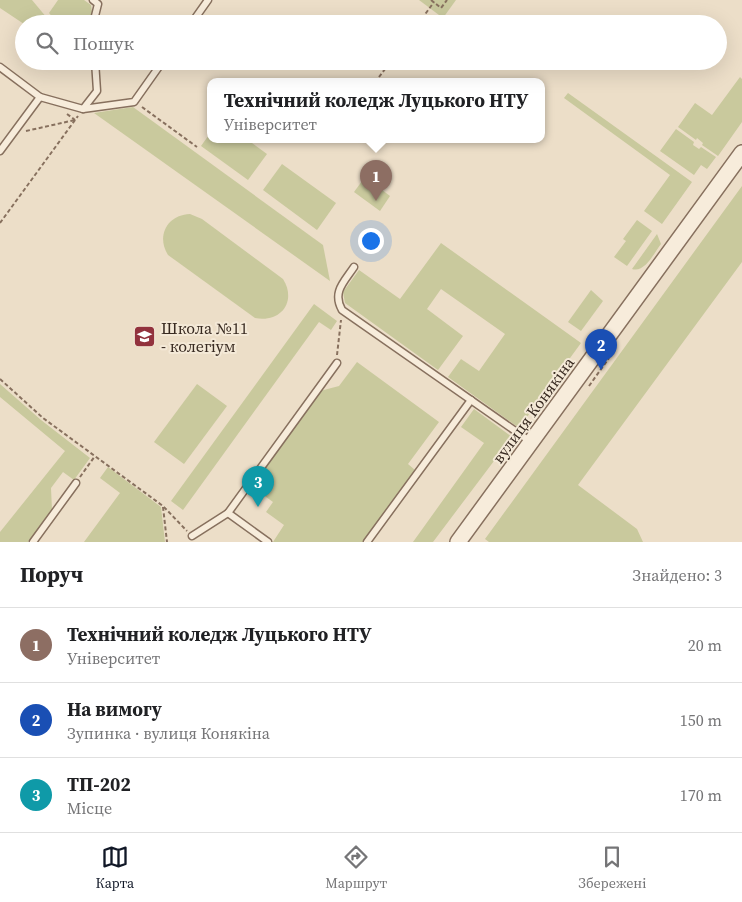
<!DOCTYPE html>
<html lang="uk">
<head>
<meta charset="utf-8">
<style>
	:root { --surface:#fff; --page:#f2f2f2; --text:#202124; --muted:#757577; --line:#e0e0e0; --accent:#111827 }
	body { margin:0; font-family:"Source Serif 4",serif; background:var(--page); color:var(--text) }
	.you { position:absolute; left:370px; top:240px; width:18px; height:18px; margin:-12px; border:4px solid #fff; border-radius:50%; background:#1a73e8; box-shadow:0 0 0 8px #1a73e833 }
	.badge { display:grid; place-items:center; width:32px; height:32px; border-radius:50%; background:var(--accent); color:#fff; font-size:16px; font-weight:700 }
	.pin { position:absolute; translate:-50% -41px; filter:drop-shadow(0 1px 2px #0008) }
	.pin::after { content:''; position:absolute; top:26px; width:18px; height:15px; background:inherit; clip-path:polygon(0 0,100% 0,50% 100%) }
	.popup { position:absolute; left:207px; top:78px; width:338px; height:65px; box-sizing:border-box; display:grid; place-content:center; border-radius:10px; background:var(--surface); filter:drop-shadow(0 1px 4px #0005); font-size:16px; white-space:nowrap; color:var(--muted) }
	.popup b { font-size:19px; color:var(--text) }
	.popup::after { content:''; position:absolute; left:50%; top:100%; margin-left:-10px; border:10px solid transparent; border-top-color:var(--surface) }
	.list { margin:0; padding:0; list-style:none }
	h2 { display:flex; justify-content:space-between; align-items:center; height:65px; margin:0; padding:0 20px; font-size:21px }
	h2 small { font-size:16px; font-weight:400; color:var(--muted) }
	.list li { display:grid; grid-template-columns:32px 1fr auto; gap:15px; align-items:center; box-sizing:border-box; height:75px; padding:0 20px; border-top:1px solid var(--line) }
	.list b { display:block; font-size:19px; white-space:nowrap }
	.list p { margin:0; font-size:16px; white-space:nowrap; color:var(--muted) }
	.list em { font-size:16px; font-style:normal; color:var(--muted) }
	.icon { flex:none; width:28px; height:28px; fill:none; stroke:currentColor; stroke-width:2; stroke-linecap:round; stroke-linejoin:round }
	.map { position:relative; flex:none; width:742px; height:542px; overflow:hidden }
	.search { position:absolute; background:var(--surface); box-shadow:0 5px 20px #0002; left:15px; right:15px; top:15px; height:55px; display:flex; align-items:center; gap:12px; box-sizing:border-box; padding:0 18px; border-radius:28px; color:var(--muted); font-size:19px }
	.sheet { height:290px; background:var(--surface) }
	nav { display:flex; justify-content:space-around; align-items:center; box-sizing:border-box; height:70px; border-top:1px solid var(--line); background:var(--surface); font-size:14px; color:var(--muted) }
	nav a { display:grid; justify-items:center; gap:2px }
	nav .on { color:var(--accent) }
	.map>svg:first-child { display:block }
	.green { fill:#c9c99d }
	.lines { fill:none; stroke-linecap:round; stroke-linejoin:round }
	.service-casing { stroke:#87705e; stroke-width:9 }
	.tertiary-casing { stroke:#87705e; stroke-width:18 }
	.path { stroke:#87705e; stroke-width:2; stroke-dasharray:4 2.5; stroke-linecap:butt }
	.service { stroke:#f7ecdb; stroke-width:6 }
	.tertiary { stroke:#f7ecdb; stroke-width:15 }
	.labels { text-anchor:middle; stroke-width:4; stroke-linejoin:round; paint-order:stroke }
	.poi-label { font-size:16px; fill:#382a21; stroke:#f4e9d7; text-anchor:start }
	.street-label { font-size:16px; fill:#382a21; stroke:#f4e9d7 }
</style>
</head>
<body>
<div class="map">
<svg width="742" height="542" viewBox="0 0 742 542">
	<rect width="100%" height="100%" fill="#ecdec8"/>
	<g class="green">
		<polygon points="0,0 32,0 47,18 46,24 24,24 0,8"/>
		<polygon points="58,0 84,0 91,5 92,12 89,24 76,24 55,20 49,13"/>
		<polygon points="419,0 456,0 443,18"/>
		<polygon points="740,77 742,79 742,122 718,156 702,145 703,143 697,138 696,140 678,127 695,103 712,115"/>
		<polygon points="568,93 692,182 662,224 644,211 670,175 564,98"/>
		<polygon points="133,107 323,245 330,281 94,113"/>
		<polygon points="676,129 694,142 693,145 699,149 701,147 716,157 707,169 701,165 694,175 660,151"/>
		<polygon points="211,132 211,140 248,140 267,154 248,180 201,146"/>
		<polygon points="282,164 336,203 317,230 263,190"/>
		<polygon points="365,177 390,196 380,211 354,192"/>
		<polygon points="742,186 742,262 578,485 637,529 643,542 489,542 485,539"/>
		<path d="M190,214L202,219L283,279C297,301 281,323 255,318L168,255C156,236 167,215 190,214Z"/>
		<polygon points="637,220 652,231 627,266 614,257 626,241 623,239"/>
		<path d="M657,234L661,244C654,253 645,273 632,269Z"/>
		<polygon points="441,243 581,343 519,428 448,377 461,359 479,371 505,334 441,289 427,309 463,336 438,370 345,303 343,292 359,270 400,299"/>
		<polygon points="591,290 603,301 581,331 568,322"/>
		<polygon points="314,304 337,321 331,330 319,322 183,510 171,501"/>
		<polygon points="357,362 439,422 408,464 415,470 363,542 273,542 284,525 266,512 273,502 251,486 320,391 339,386"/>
		<polygon points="0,384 41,420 90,458 74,480 63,472 51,488 52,510 28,542 0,542 0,532 65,451 0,397"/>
		<polygon points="197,384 227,406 184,464 154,442"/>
		<polygon points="474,409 512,437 433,542 413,542 484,443 461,427"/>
		<polygon points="108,467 161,507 165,542 84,542 120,493 100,478"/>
	</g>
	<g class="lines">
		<defs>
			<g id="service">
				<polyline points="93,0 98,4 93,24"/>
				<polyline points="191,24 208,0"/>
				<polyline points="0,67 40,97 0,151"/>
				<polyline points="40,97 83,109 134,102 163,61"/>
				<polyline points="83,109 97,91 95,61"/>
				<path d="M354,267C344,282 332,292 342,310L531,442"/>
				<polyline points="192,536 228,513"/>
				<polyline points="33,542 76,483"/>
				<polyline points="268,542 228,513 337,363"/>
				<polyline points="367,542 471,400"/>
			</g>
			<polyline id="tertiary" points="458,542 742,153"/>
		</defs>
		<use href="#service" class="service-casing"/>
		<use href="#tertiary" class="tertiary-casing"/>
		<g class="path">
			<polyline points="431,0 441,8 447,0"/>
			<polyline points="418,24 434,2"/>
			<polyline points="379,77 391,61"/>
			<polyline points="142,107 197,147"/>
			<polyline points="67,114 75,120"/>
			<polyline points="26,131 75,120"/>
			<polyline points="0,223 78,116"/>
			<polyline points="337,355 341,320"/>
			<polyline points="0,379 43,418 163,506 187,531"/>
			<polyline points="589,386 609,358"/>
			<polyline points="80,477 95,456"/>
			<polyline points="163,507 167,542"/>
		</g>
		<use href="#service" class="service"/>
		<use href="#tertiary" class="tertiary"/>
	</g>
	<defs>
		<symbol id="school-square" viewBox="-11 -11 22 22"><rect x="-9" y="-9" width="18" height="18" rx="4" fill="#92323d" stroke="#f4e9d7"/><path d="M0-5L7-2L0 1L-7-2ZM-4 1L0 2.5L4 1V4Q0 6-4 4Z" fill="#fff"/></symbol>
	</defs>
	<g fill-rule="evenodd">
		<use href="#school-square" x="132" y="324" width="25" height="25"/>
	</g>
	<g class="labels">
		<g class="poi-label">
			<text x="161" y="334">Школа №11<tspan x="161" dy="18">- колегіум</tspan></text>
		</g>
		<g class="street-label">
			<text transform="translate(533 410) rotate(-54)" y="6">вулиця Конякіна</text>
		</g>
	</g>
</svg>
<div class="you"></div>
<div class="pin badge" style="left:376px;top:201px;background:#8d6e63">1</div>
<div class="popup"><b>Технічний коледж Луцького НТУ</b>Університет</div>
<div class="pin badge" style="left:601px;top:370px;background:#1a4fb4">2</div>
<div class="pin badge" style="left:258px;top:507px;background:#0f9aa8">3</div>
<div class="search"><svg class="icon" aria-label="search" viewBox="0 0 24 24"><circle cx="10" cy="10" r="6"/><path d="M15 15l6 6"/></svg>Пошук</div>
</div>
<section class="sheet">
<h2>Поруч<small>Знайдено: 3</small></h2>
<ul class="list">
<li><span class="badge" style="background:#8d6e63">1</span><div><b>Технічний коледж Луцького НТУ</b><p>Університет</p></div><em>20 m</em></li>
<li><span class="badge" style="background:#1a4fb4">2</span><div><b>На вимогу</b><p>Зупинка · вулиця Конякіна</p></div><em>150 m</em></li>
<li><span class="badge" style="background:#0f9aa8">3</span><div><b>ТП-202</b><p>Місце</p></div><em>170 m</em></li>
</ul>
</section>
<nav>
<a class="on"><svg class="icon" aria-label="map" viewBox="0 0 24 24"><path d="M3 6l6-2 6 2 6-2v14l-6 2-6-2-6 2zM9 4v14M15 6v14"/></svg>Карта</a>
<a><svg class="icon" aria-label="directions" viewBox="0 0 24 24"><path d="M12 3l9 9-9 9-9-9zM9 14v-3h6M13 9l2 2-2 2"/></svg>Маршрут</a>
<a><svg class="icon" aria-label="saved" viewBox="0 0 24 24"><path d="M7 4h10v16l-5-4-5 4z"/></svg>Збережені</a>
</nav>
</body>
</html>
